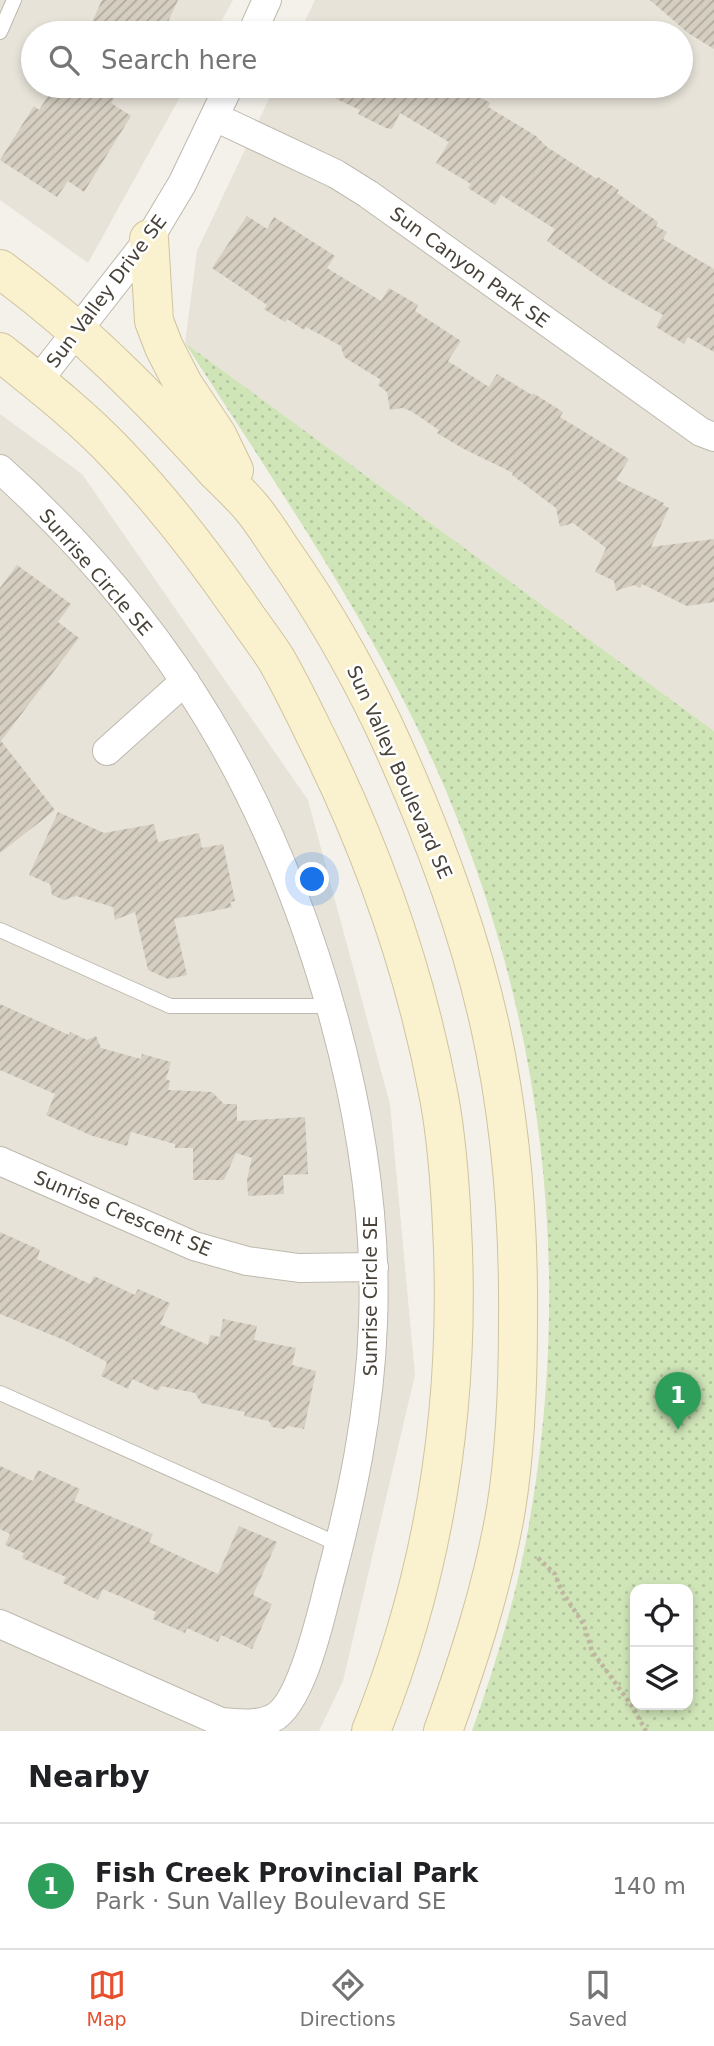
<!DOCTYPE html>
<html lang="en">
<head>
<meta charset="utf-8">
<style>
	:root { --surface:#fff; --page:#f6f6f6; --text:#202124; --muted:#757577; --line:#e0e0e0; --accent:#e84f2e }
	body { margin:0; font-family:"DejaVu Sans",sans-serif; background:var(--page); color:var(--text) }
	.controls { position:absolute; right:21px; bottom:21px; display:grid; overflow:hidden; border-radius:14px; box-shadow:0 4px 10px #0003 }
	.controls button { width:63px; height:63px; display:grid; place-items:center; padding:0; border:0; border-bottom:2px solid var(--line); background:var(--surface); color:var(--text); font:35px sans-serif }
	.you { position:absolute; left:313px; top:880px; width:24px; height:24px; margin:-18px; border:5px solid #fff; border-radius:50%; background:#1a73e8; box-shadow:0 0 0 10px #1a73e833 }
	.badge { display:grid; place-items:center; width:46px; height:46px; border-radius:50%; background:var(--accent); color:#fff; font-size:23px; font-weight:700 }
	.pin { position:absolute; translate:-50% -58px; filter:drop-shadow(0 2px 4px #0008) }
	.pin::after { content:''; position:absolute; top:37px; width:24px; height:21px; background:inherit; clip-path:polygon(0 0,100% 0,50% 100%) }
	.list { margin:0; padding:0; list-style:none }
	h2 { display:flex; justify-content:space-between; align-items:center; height:91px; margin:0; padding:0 28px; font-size:30px }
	h2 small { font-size:23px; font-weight:400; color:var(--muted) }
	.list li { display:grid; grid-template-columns:46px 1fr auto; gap:21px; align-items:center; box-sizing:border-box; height:126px; padding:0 28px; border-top:2px solid var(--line) }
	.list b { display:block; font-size:26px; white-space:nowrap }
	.list p { margin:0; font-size:23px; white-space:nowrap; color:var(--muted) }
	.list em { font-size:23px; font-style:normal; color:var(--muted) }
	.icon { flex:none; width:38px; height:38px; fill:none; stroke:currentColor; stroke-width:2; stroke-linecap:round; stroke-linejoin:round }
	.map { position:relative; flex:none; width:714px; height:1731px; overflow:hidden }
	.search { position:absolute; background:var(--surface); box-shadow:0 4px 10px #0003; left:21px; right:21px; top:21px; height:77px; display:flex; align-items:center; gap:18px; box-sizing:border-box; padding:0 24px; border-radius:38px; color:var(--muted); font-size:26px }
	.sheet { height:217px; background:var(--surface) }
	nav { display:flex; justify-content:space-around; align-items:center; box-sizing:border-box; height:98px; border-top:2px solid var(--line); background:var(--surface); font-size:19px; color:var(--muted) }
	nav a { display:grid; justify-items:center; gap:4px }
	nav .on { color:var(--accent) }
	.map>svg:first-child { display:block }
	.residential { fill:#e7e3d9 }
	.park { fill:url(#park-dots); fill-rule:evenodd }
	.building { fill:url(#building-hatch) }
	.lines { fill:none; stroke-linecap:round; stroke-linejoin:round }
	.lane-casing { stroke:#bfb9ae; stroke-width:16 }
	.street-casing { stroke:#bfb9ae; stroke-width:30 }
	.secondary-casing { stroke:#d0c49e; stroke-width:40 }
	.path { stroke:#bfb5a0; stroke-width:4.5; stroke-dasharray:3.5 3.5; stroke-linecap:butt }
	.lane { stroke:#fff; stroke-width:14 }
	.street { stroke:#fff; stroke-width:28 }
	.secondary { stroke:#faf1ce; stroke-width:38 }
	.labels { text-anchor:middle; stroke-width:5; stroke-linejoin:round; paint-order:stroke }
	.street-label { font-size:19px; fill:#484239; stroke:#fff }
</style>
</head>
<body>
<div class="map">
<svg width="714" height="1731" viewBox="0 0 714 1731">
	<defs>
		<pattern id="park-dots" width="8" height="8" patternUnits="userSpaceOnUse" patternTransform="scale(1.75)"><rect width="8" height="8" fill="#cfe4b7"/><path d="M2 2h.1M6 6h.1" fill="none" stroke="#b3c59e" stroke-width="1.8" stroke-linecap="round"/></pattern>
		<pattern id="building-hatch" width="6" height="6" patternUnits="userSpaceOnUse" patternTransform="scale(1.75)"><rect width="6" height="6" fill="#d5cec1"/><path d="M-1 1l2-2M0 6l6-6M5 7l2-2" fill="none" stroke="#afa99e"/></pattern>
	</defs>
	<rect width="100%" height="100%" fill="#f4f1eb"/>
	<g class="residential">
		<polygon points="0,0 233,0 215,33 33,33 33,86 186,86 88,263 0,200"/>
		<polygon points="315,0 714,0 714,731 185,343 197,251 275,86 681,86 681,33 299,33"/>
		<polygon points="0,414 82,474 308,800 390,1104 415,1375 343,1681 319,1731 0,1731"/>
	</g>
	<path class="park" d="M185,343L714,731V1731H472C495,1666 516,1598 528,1530C578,1255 539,977 416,725C351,592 265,468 185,343ZM635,1589H688V1705H635Z"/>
	<g class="building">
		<polygon points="102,0 178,0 163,33 87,33"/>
		<polygon points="650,0 714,0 714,49 688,33"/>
		<polygon points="55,86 122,86 111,103 131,116 84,192 68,181 57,197 0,160 34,106 39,110"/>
		<polygon points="309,86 461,86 490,103 488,107 536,136 547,147 597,179 598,177 619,190 617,193 658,222 656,226 667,232 663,239 714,269 714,352 688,337 684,344 656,327 663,315 609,284 547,241 555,229 501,195 495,205 468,188 471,184 436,163 449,142 400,113 392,129 386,128 358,114 360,110"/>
		<polygon points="247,216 267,229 274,217 335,256 327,268 381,301 389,288 418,305 415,311 461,341 448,361 489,387 497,374 532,395 533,393 563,412 560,417 629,459 616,480 664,503 663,505 669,508 651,547 714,539 714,602 687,606 642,584 640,588 634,585 616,591 614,581 595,572 606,548 573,523 560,527 556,508 512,475 513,473 462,448 437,433 439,430 411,411 402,408 390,410 387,392 378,385 381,380 344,357 341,346 306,327 304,330 287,319 285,322 264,309 267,305 212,268"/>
		<polygon points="17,565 71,604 58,622 79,638 1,741 55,810 0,853 0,588"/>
		<polygon points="58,812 104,833 154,824 158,842 199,833 202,848 223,844 235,901 230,902 232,907 174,919 187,975 168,979 148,970 135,912 115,920 113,907 76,896 64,900 52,895 50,884 29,875"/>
		<polygon points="0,1004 69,1035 70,1032 87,1040 96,1036 101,1048 141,1059 142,1054 171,1062 166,1079 170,1081 168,1090 212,1092 224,1104 237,1104 237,1121 305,1117 308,1174 283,1175 284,1194 248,1196 247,1179 252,1158 236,1153 224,1180 193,1180 193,1148 175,1148 175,1144 131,1132 127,1146 90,1135 46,1115 55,1094 0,1070"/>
		<polygon points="0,1232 40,1250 37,1259 90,1284 94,1276 135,1295 138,1289 170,1303 160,1324 208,1345 210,1335 220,1337 223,1319 257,1326 254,1340 296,1348 292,1365 316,1371 304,1429 288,1426 284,1429 272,1427 269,1421 244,1416 245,1412 201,1403 195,1393 161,1386 158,1391 132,1379 128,1389 101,1376 107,1363 105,1361 64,1340 0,1314"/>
		<polygon points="0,1466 33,1481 38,1470 80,1489 74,1501 153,1534 149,1542 218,1574 239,1526 277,1542 253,1595 272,1604 252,1649 221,1635 218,1642 187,1628 185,1633 153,1619 156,1612 103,1589 98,1600 63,1583 66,1577 22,1558 24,1553 5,1545 10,1534 0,1529"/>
	</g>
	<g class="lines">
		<defs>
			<g id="lane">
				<polyline points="0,32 14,0"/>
				<polyline points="0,930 170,1006 330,1006"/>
				<polyline points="0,1393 340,1545"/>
			</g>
			<g id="street">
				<polyline points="252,33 267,0"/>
				<polyline points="215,117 336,174 368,194 701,432 714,437"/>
				<polyline points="37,382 149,239 182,184 229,86"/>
				<path d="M0,469C171,623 273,797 334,1019C361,1118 377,1220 373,1323C370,1412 352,1498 329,1584C321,1616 301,1707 271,1719C256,1726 237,1723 221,1722L0,1624"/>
				<polyline points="107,751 185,681"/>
				<polyline points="0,1161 194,1246 247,1261 299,1268 374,1267"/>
			</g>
			<g id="secondary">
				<polyline points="149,239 154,321 164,347 183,384 217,435 234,470"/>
				<path d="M0,269C80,327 150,398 216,471C228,483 240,494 251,507C263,521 273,538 284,554C322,608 354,664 383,724C428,821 467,922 490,1026C511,1122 519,1223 518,1321C518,1384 516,1447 506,1509C493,1585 469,1659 443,1731"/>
				<path d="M0,352C40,384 81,416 116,453C162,501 203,554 241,609C252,625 265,642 276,659C294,690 309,723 325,755C377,863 417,979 439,1097C447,1140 450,1183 452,1227C461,1399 436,1570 371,1731"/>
			</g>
		</defs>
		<use href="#lane" class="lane-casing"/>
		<use href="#street" class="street-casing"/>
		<use href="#secondary" class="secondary-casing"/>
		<polyline class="path" points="538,1558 555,1574 561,1590 584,1625 592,1651 632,1706 646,1731"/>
		<use href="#lane" class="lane"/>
		<use href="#street" class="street"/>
		<use href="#secondary" class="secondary"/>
	</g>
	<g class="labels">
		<g class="street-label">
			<text transform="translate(470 267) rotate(36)" y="7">Sun Canyon Park SE</text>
			<text transform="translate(106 291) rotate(-53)" y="7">Sun Valley Drive SE</text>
			<text transform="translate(96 572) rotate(49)" y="7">Sunrise Circle SE</text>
			<text transform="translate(400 772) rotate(66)" y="7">Sun Valley Boulevard SE</text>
			<text transform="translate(123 1213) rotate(23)" y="7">Sunrise Crescent SE</text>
			<text transform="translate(370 1296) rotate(-90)" y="7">Sunrise Circle SE</text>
		</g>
	</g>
</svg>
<div class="controls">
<button><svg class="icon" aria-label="locate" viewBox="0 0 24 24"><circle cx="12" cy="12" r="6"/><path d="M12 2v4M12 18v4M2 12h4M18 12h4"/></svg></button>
<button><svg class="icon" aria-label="layers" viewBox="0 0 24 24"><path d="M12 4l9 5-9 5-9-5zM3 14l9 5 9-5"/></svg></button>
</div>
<div class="you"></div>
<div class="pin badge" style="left:678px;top:1430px;background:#2e9e5b">1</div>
<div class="search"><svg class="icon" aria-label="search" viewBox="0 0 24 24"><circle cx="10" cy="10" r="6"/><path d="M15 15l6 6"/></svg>Search here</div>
</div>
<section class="sheet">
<h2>Nearby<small></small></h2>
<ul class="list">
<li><span class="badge" style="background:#2e9e5b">1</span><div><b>Fish Creek Provincial Park</b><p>Park · Sun Valley Boulevard SE</p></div><em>140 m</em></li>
</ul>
</section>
<nav>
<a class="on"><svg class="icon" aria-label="map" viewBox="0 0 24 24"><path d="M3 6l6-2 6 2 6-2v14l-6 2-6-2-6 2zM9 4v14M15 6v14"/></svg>Map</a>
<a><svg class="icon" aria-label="directions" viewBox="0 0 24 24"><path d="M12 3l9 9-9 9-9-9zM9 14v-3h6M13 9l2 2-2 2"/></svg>Directions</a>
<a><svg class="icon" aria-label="saved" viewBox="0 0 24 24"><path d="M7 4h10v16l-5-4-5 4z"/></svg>Saved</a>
</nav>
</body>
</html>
